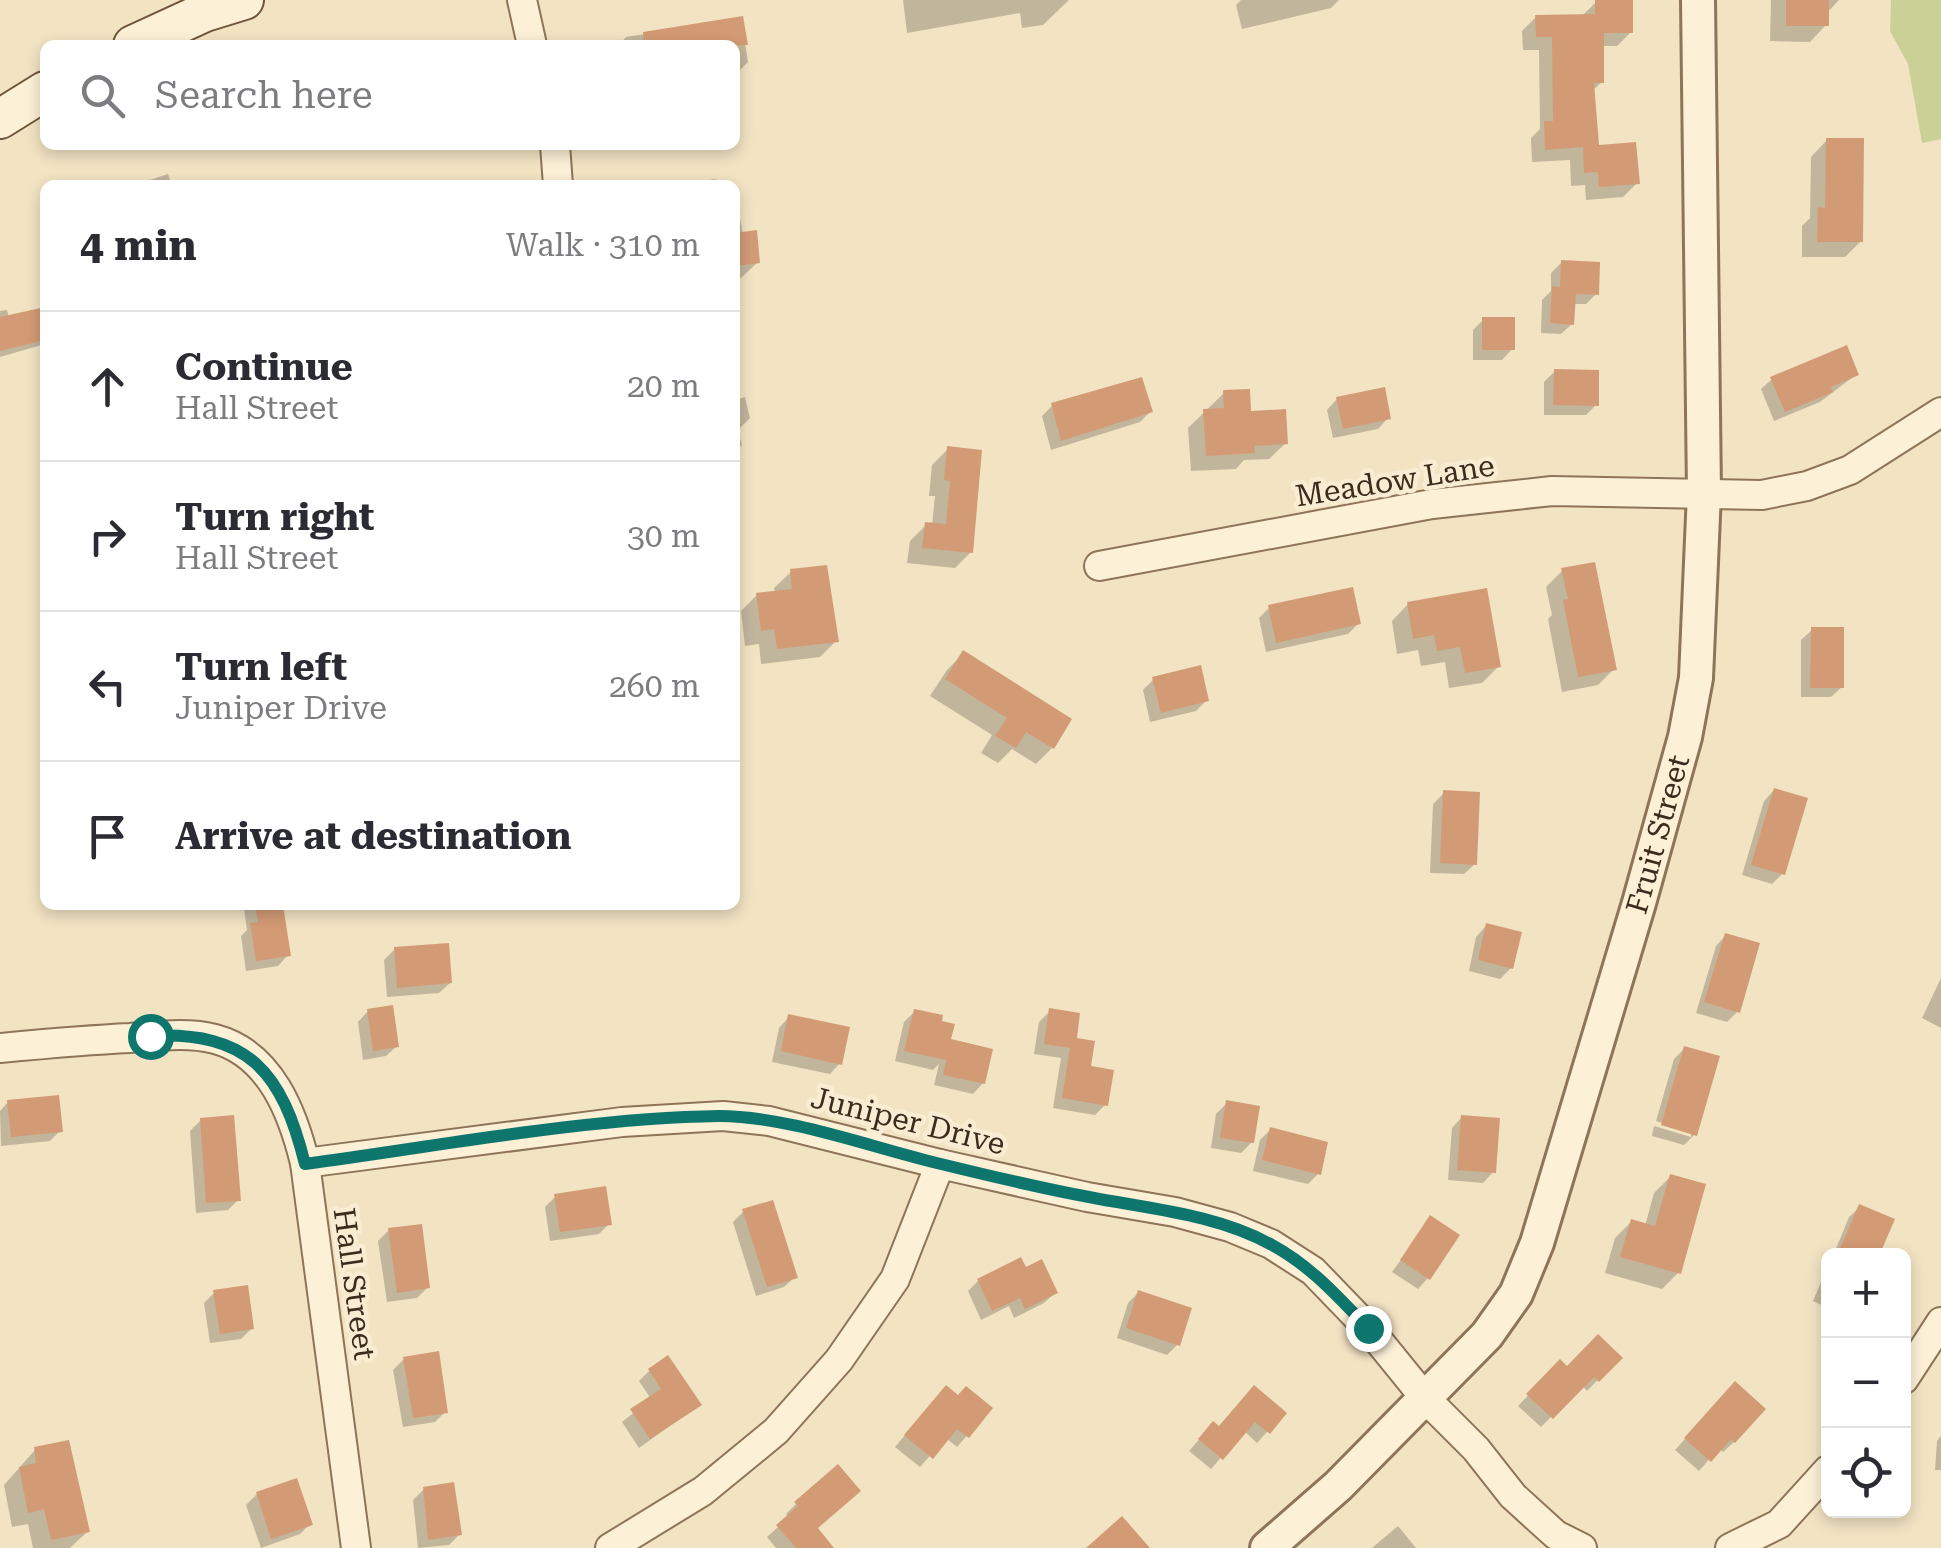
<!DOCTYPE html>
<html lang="en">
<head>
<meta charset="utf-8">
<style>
	:root { --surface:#fff; --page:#f7f7f7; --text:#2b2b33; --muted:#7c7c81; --line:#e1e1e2 }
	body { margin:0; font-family:"Roboto Serif",serif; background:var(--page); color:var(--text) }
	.controls { position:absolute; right:30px; bottom:30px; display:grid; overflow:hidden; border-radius:15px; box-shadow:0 5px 15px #0003 }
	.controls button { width:90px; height:90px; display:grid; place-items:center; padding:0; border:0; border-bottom:2px solid var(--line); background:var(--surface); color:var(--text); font:50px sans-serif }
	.stop { position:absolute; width:30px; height:30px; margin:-22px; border:8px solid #0f766e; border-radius:50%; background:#fff }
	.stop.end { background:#0f766e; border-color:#fff; box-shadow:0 2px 10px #0008 }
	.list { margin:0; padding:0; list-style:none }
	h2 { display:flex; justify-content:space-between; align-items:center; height:130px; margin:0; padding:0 40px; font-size:42px }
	h2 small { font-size:32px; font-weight:400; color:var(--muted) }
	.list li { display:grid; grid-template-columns:65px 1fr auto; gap:30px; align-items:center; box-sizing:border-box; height:150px; padding:0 40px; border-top:2px solid var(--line) }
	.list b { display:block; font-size:38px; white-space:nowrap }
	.list p { margin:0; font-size:32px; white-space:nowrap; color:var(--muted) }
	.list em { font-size:32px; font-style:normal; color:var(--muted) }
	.icon { flex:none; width:55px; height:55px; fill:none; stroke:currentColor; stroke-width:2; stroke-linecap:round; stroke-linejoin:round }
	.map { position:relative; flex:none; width:1941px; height:1548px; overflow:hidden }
	.search { position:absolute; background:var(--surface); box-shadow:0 5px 15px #0003; left:40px; top:40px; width:700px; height:110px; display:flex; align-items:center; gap:25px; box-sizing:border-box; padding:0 35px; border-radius:15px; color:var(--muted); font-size:38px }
	.panel { position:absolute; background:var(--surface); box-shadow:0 5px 15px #0003; left:40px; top:180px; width:700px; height:730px; border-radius:15px }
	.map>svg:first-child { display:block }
	.green { fill:#cbd196 }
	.shadow { fill:#0003 }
	.building { fill:#d39b75 }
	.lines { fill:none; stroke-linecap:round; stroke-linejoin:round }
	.minor-casing { stroke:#8e7458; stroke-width:32 }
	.tertiary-casing { stroke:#8e7458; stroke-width:38 }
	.secondary-casing { stroke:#70553b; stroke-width:42 }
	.minor { stroke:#fcf0d7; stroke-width:28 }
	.tertiary { stroke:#fcf0d7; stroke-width:32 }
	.secondary { stroke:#fcf0d7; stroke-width:38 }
	.route { stroke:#0f766e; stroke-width:12 }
	.labels { text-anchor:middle; stroke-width:9; stroke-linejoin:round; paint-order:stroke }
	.street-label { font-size:30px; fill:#3d2c1d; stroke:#f8edd3 }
</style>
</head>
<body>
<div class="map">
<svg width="1941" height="1548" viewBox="0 0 1941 1548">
	<rect width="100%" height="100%" fill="#f2e3c3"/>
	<polygon class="green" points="1891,0 1941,0 1941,139 1922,143 1908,64 1890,31"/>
	<g class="shadow">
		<polygon points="903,0 1069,0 1043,25 1022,28 1020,13 907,33"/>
		<polygon points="1241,0 1339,0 1331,8 1242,29 1236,5"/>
		<polygon points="1771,0 1839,0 1826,14 1826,25 1810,42 1770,41"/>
		<polygon points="1596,2 1631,32 1617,46 1601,46 1602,82 1592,91 1596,148 1637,183 1623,197 1586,200 1585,185 1571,186 1570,160 1532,162 1531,138 1540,129 1539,50 1523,50 1522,31 1536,17 1581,17"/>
		<polygon points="741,19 748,62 735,75 735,45 619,45 626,37"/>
		<polygon points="1827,140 1861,241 1845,257 1802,257 1802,226 1810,218 1811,157"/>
		<polygon points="390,145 414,145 391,150"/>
		<polygon points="168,174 172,185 134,185"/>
		<polygon points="716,179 717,185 674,185 675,184"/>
		<polygon points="740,218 743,235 758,262 741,278 735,279 735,219"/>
		<polygon points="1562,262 1596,294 1586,304 1573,304 1572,324 1561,334 1541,333 1542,300 1551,291 1551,273"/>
		<polygon points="45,309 45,344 0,357 0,311 7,310 9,318"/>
		<polygon points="1483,320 1512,349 1502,360 1473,360 1473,330"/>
		<polygon points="1555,371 1596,405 1586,415 1544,415 1544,382"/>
		<polygon points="1857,374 1820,402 1774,421 1761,389 1772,379"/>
		<polygon points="735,384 739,399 745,397 750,418 738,430 742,445 735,452"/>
		<polygon points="1224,393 1286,443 1269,459 1244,460 1236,469 1191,471 1188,428"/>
		<polygon points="1337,399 1388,418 1378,429 1333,438 1327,410"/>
		<polygon points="1052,406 1150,412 1140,422 1051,450 1042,416"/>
		<polygon points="948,449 971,552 955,568 907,563 910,541 926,525 932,525 935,496 929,496 932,465"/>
		<polygon points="1563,570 1614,669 1598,685 1562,692 1548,619 1552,615 1546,587"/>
		<polygon points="791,572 836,641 820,657 761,664 759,644 745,646 741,611 757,595 775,593 774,588"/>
		<polygon points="1408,604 1498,667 1482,683 1449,688 1445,662 1421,666 1418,650 1397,654 1392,621"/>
		<polygon points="1269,608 1358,624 1348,634 1266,652 1259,618"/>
		<polygon points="1812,630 1842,687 1831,697 1801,697 1801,640"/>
		<polygon points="964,653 1052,748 1036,764 1012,749 998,763 981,753 992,735 930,696 947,670"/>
		<polygon points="1153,680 1207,700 1196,711 1150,722 1143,690"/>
		<polygon points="1774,790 1783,873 1772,884 1742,875 1764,801"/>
		<polygon points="1444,793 1475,864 1464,874 1430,873 1433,804"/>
		<polygon points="248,905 281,905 288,955 278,966 246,971 241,936 247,930 244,909"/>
		<polygon points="1486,926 1511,968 1500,979 1469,971 1476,937"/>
		<polygon points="1726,935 1737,1012 1727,1022 1696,1013 1716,946"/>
		<polygon points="395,949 450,983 439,993 387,997 384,960"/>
		<polygon points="1941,978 1941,1028 1922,1018"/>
		<polygon points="368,1011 397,1046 386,1056 363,1060 358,1022"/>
		<polygon points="1050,1011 1074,1040 1106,1104 1095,1115 1053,1108 1061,1058 1034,1054 1039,1022"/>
		<polygon points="914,1012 948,1041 983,1083 973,1094 934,1085 939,1064 933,1070 895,1061 904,1022"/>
		<polygon points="789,1017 840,1063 830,1074 772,1062 779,1028"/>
		<polygon points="1685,1048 1694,1135 1684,1145 1652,1136 1654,1126 1691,1137 1691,1132 1656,1121 1674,1059"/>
		<polygon points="8,1102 60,1131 50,1141 1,1146 0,1111"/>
		<polygon points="1227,1103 1252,1142 1241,1153 1211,1148 1216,1114"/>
		<polygon points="1462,1117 1493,1172 1483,1183 1448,1180 1452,1128"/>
		<polygon points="201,1120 238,1200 228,1210 196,1213 190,1131"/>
		<polygon points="1270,1130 1318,1174 1308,1184 1253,1171 1260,1140"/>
		<polygon points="1670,1177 1678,1273 1662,1289 1605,1273 1615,1238 1631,1222 1645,1226 1654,1193"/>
		<polygon points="556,1196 609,1224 599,1234 550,1241 545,1207"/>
		<polygon points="1860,1207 1877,1256 1833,1256 1849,1217"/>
		<polygon points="743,1212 795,1277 784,1287 756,1296 733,1222"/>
		<polygon points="1431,1218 1428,1278 1418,1289 1392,1272"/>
		<polygon points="389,1230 427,1288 417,1298 387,1302 378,1241"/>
		<polygon points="1828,1266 1828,1308 1813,1301"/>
		<polygon points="1025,1270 1055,1293 1044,1303 1014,1318 1009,1306 981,1320 968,1291 978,1281"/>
		<polygon points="215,1292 251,1329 241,1339 210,1343 204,1303"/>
		<polygon points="1138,1293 1178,1344 1167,1355 1117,1338 1128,1303"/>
		<polygon points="1619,1358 1587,1391 1582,1385 1541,1427 1518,1406 1560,1362 1567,1370"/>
		<polygon points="404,1359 445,1412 435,1422 403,1427 393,1370"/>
		<polygon points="649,1371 699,1405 639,1448 622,1422 651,1399 639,1381"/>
		<polygon points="1725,1395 1734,1442 1723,1452 1719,1448 1699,1471 1675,1450"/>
		<polygon points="957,1398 990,1409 957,1447 946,1438 920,1467 895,1447 935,1399"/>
		<polygon points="1284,1413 1257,1443 1244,1431 1211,1469 1189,1451 1203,1435 1218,1429"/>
		<polygon points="1941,1436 1941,1470 1935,1470 1937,1441"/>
		<polygon points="35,1450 87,1532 70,1548 33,1548 28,1524 12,1527 4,1485"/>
		<polygon points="838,1468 815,1529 823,1548 776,1548 767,1537 788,1518 786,1514 796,1504"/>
		<polygon points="424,1489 460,1534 449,1545 418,1548 413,1500"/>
		<polygon points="257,1494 310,1524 300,1534 261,1548 246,1505"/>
		<polygon points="1398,1526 1416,1548 1372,1548"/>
	</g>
	<g class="building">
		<polygon points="1595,0 1633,0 1633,33 1604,33 1604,83 1594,83 1599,145 1636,142 1640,184 1599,187 1598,172 1584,173 1583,147 1545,150 1544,121 1553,121 1552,37 1536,37 1535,15 1595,14"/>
		<rect x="1786" y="0" width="43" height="26"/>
		<polygon points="743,16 748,45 644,45 643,32"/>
		<polygon points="1826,138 1864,138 1863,242 1817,242 1818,207 1825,208"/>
		<polygon points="757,230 760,263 735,266 735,233"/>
		<polygon points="1561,260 1600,262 1599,295 1576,294 1574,325 1550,323 1552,286 1560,287"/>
		<polygon points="45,307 45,340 0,351 0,317"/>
		<rect x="1482" y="317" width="33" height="33"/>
		<polygon points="1847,345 1859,375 1831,387 1833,392 1785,412 1770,377"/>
		<polygon points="1554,369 1599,370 1599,406 1553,405"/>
		<polygon points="1142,377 1153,412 1061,441 1051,403"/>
		<polygon points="1385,387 1391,419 1343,429 1336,397"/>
		<polygon points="1250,389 1251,411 1286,409 1288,444 1254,446 1255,453 1206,456 1203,409 1224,408 1223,390"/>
		<polygon points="947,446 982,450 973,553 922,548 925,522 946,524 950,481 944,480"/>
		<polygon points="1595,562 1617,670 1578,677 1563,600 1568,599 1561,568"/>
		<polygon points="827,565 839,642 777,649 774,629 761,631 756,593 792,589 790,569"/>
		<polygon points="1353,587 1361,624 1276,643 1268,605"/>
		<polygon points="1487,588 1501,667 1465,673 1460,647 1437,651 1434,635 1413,639 1407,602"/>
		<polygon points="1811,627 1844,627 1844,688 1810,688"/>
		<polygon points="963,650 1072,719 1054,749 1026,732 1016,748 995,736 1007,718 945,679"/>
		<polygon points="1201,665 1209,701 1161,713 1152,677"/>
		<polygon points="1774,788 1808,798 1785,875 1751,865"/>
		<polygon points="1443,790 1480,792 1477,865 1440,863"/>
		<polygon points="255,905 283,905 291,956 256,961 250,923 258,922"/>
		<polygon points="1486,923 1522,932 1513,969 1478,960"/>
		<polygon points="1725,933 1760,943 1740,1013 1704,1002"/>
		<polygon points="449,943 452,983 397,988 394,947"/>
		<polygon points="393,1005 399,1047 373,1051 367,1009"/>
		<polygon points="1049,1008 1080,1013 1077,1038 1095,1041 1091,1066 1114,1070 1108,1106 1062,1098 1070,1048 1044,1044"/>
		<polygon points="914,1009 943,1015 942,1021 955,1024 951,1039 993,1049 985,1084 943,1075 948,1051 946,1060 904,1051"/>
		<polygon points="788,1014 850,1027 842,1065 781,1051"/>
		<polygon points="1684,1046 1720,1056 1697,1136 1661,1125"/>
		<polygon points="59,1095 63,1132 11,1137 7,1100"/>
		<polygon points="1226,1100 1260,1106 1254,1143 1220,1138"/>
		<polygon points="234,1115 241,1201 206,1203 200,1118"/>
		<polygon points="1461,1115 1500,1118 1496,1173 1457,1170"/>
		<polygon points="1270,1127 1328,1142 1321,1175 1262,1160"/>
		<polygon points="1670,1174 1706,1184 1681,1274 1620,1257 1631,1219 1655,1226"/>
		<polygon points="606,1186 612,1225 560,1232 554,1194"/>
		<polygon points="773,1200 798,1278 767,1287 742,1209"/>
		<polygon points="1859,1204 1895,1219 1879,1256 1837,1256"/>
		<polygon points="1430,1215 1460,1235 1430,1280 1400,1260"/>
		<polygon points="422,1224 430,1288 397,1293 388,1228"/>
		<polygon points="1021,1257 1026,1267 1042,1259 1058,1293 1025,1309 1020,1298 992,1311 977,1279"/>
		<polygon points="248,1285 254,1329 220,1334 213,1290"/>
		<polygon points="1138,1290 1192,1308 1180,1346 1126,1328"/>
		<polygon points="1598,1334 1623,1358 1599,1382 1594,1377 1553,1419 1526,1394 1560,1359 1567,1366"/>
		<polygon points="439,1351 448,1413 413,1418 403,1357"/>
		<polygon points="668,1355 702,1405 650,1439 630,1409 661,1389 648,1369"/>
		<polygon points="1735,1381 1766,1409 1735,1443 1731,1439 1711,1462 1684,1438"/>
		<polygon points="946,1385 958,1395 966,1386 993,1408 969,1438 957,1429 933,1459 904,1435"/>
		<polygon points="1254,1385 1287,1413 1270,1434 1255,1422 1223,1460 1198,1439 1213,1421 1219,1426"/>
		<polygon points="69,1440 90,1532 51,1540 44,1509 28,1513 19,1467 36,1463 34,1447"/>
		<polygon points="838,1464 861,1491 818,1528 834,1548 796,1548 776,1525 798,1506 794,1502"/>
		<polygon points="297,1478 313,1525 271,1539 256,1492"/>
		<polygon points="454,1482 462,1535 428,1540 423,1487"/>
		<polygon points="1122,1516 1150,1548 1086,1548"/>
	</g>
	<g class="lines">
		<defs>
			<g id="minor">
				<polyline points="522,0 532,45"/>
				<polyline points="555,145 558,185"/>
				<polyline points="1099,566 1432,504 1552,491 1762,495 1807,486 1850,470 1941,412"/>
				<path d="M0,1048C43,1044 87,1040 130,1038C158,1036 188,1032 215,1039C271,1054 293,1114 305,1163L356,1548"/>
				<polyline points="305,1163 622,1122 723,1116 769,1121 940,1164 1087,1197 1175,1212 1230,1227 1271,1244 1313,1271 1369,1329 1425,1398 1476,1449 1513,1496 1556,1535 1582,1548"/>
				<polyline points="1904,1379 1941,1322"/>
				<polyline points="610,1548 703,1491 776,1431 839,1360 895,1279 940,1164"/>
				<polyline points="1730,1548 1779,1524 1828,1470"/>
			</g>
			<g id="tertiary">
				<path id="s1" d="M1267,1548L1338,1486L1487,1335L1516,1294L1537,1243L1639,903L1685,737L1696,678L1704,493L1698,0"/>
			</g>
			<g id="secondary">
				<polyline points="133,45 205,12 244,0"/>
				<polyline points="0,119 45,91"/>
			</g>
		</defs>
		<use href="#minor" class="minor-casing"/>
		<use href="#tertiary" class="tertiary-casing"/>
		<use href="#secondary" class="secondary-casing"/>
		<use href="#minor" class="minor"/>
		<use href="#tertiary" class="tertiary"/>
		<use href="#secondary" class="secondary"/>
	</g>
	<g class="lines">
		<path class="route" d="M150,1036C249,1031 282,1072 305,1164C439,1146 585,1118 719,1116C788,1116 873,1148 941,1164C990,1176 1040,1188 1089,1197C1150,1209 1216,1214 1272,1245C1311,1266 1338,1297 1368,1328"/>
	</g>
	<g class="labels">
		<g class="street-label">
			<text transform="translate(1395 481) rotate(-9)" y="10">Meadow Lane</text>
			<text dy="10" stroke="none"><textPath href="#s1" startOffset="838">Fruit Street</textPath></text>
			<text transform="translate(908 1121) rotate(14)" y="10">Juniper Drive</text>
			<text transform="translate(354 1284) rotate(82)" y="10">Hall Street</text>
		</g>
	</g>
</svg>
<div class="controls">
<button>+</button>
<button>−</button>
<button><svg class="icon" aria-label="locate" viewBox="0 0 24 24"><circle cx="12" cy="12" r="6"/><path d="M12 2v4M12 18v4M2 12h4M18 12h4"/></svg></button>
</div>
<div class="stop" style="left:150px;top:1036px"></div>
<div class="stop end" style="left:1368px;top:1328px"></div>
<div class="search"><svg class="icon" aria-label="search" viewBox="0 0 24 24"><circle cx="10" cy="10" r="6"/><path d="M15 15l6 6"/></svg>Search here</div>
<section class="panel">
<h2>4 min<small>Walk · 310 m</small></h2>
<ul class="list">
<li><svg class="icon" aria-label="ahead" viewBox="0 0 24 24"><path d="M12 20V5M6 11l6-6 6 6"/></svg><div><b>Continue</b><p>Hall Street</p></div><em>20 m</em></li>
<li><svg class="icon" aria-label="right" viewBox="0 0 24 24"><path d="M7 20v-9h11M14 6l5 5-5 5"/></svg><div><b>Turn right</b><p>Hall Street</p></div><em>30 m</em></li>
<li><svg class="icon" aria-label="left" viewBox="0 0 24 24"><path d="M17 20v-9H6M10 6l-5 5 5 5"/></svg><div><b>Turn left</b><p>Juniper Drive</p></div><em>260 m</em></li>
<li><svg class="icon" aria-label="arrive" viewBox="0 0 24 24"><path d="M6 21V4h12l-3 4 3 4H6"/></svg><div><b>Arrive at destination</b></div></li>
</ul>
</section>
</div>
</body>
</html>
